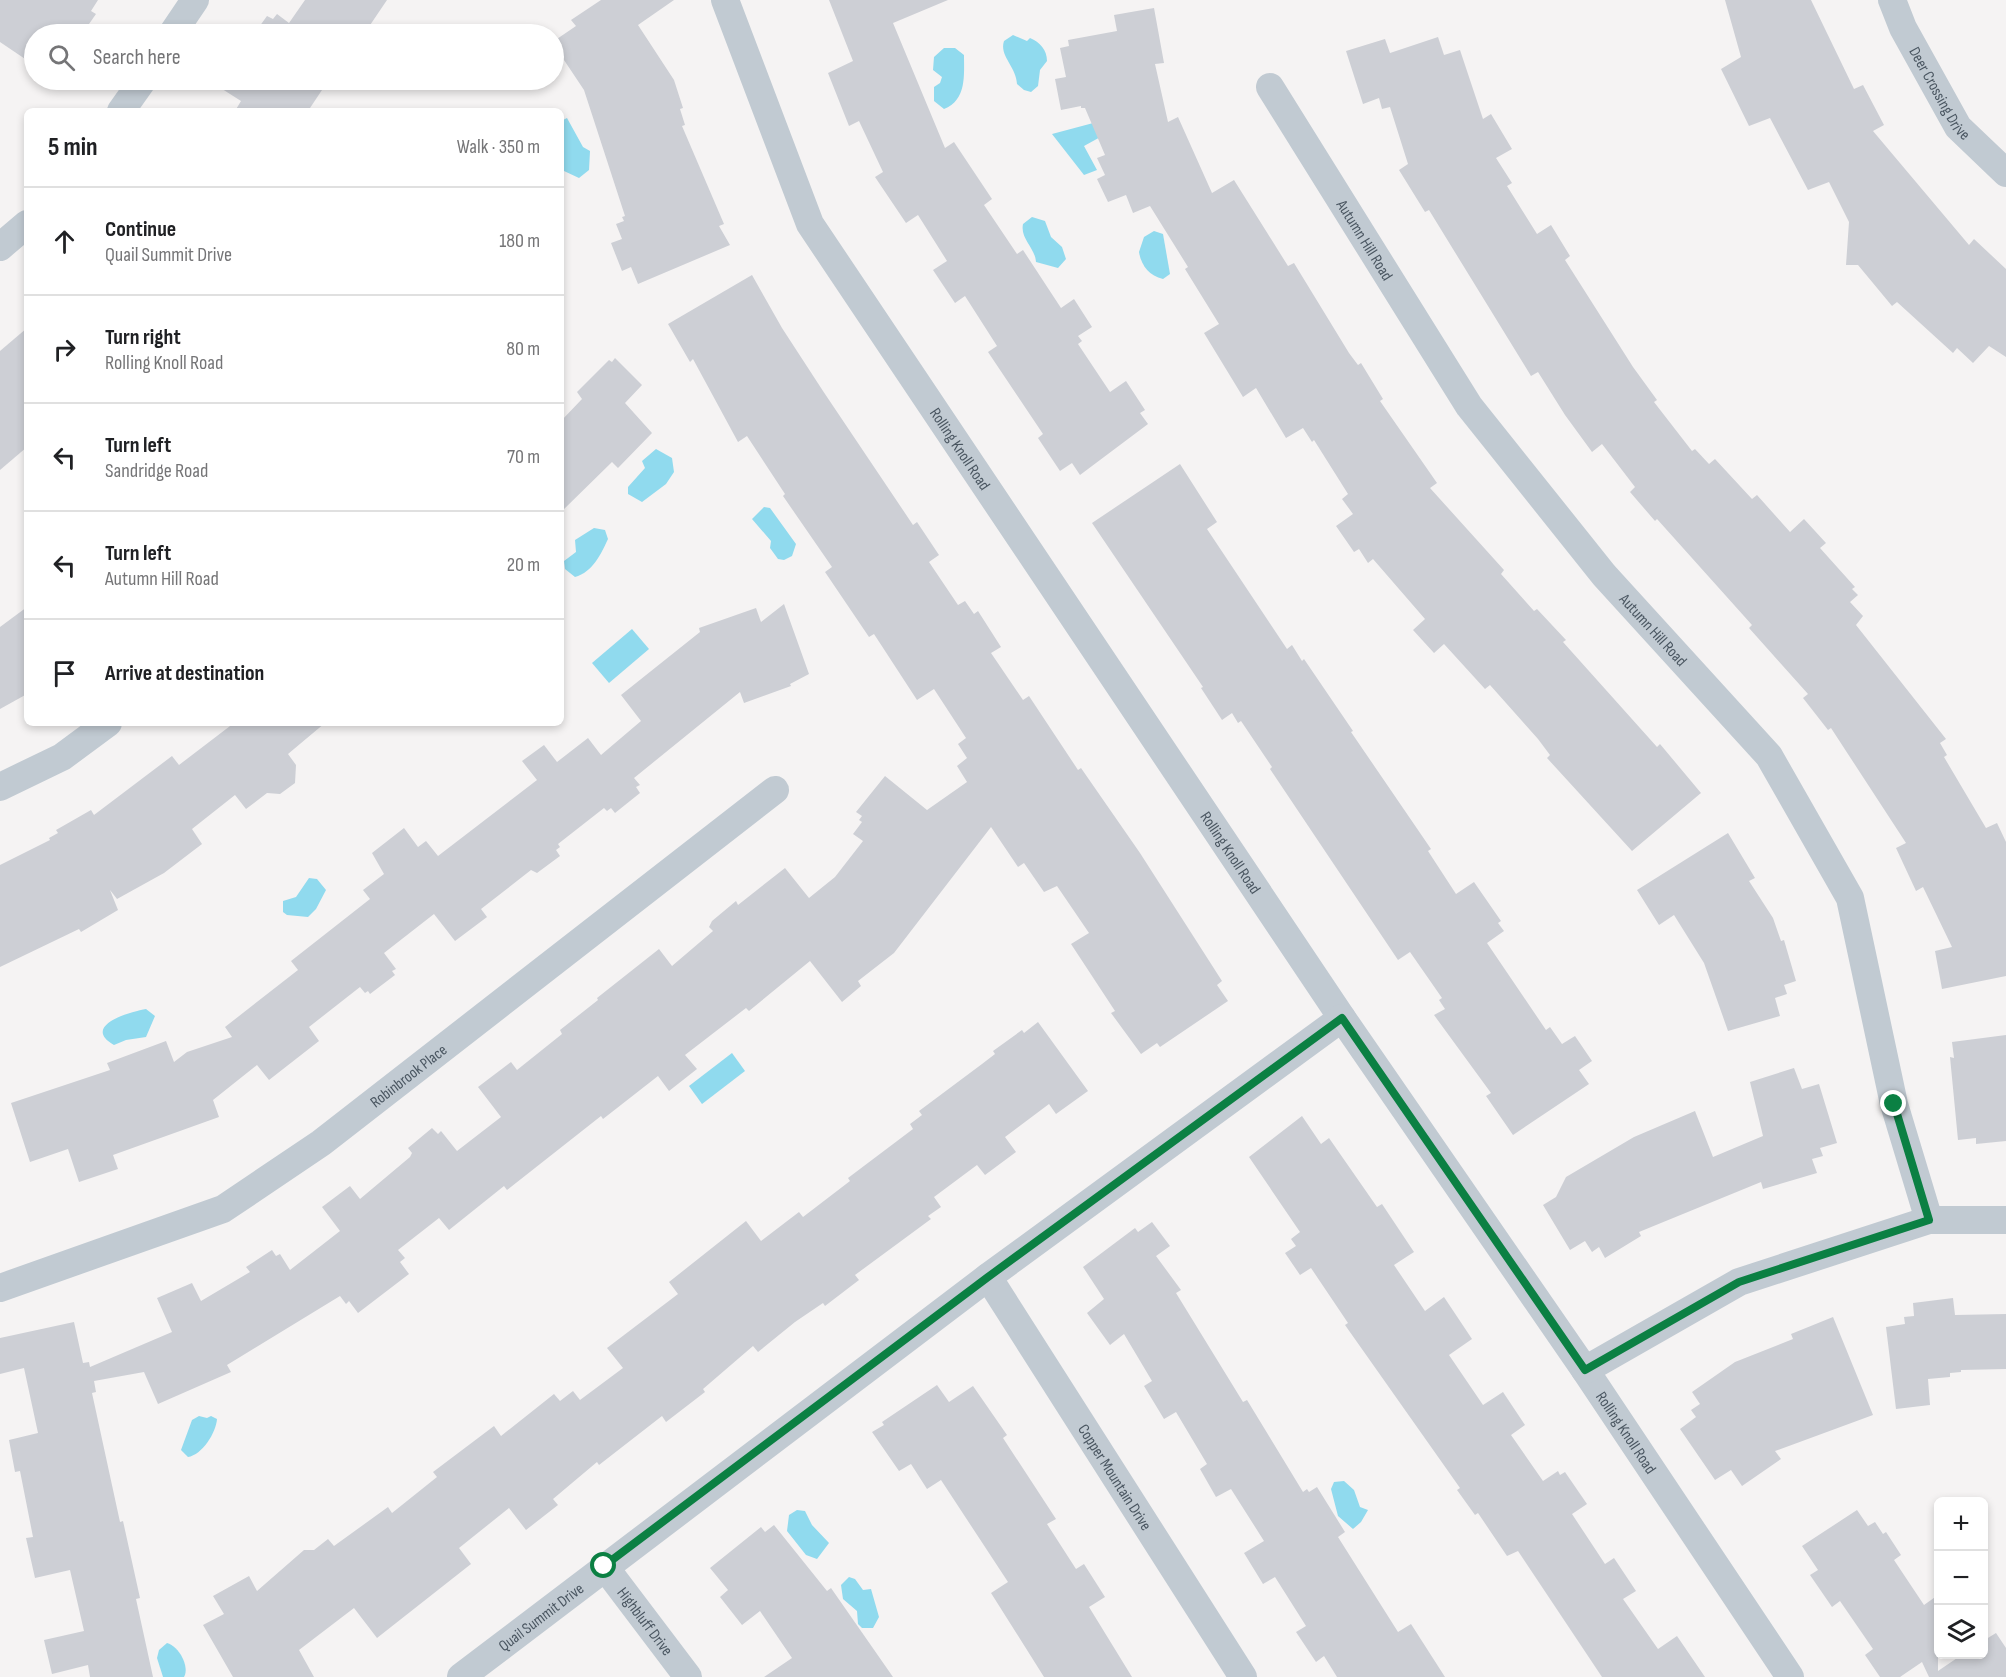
<!DOCTYPE html>
<html lang="en">
<head>
<meta charset="utf-8">
<style>
	:root { --surface:#fff; --page:#f2f2f2; --text:#202124; --muted:#757577; --line:#e0e0e0 }
	body { margin:0; font-family:"Sofia Sans Condensed",sans-serif; background:var(--page); color:var(--text) }
	.controls { position:absolute; right:18px; bottom:18px; display:grid; overflow:hidden; border-radius:9px; box-shadow:0 3px 9px #0003 }
	.controls button { width:54px; height:54px; display:grid; place-items:center; padding:0; border:0; border-bottom:2px solid var(--line); background:var(--surface); color:var(--text); font:30px sans-serif }
	.stop { position:absolute; width:18px; height:18px; margin:-14px; border:4px solid #0b8043; border-radius:50%; background:#fff }
	.stop.end { background:#0b8043; border-color:#fff; box-shadow:0 2px 6px #0008 }
	.list { margin:0; padding:0; list-style:none }
	h2 { display:flex; justify-content:space-between; align-items:center; height:78px; margin:0; padding:0 24px; font-size:26px }
	h2 small { font-size:20px; font-weight:400; color:var(--muted) }
	.list li { display:grid; grid-template-columns:39px 1fr auto; gap:18px; align-items:center; box-sizing:border-box; height:108px; padding:0 24px; border-top:2px solid var(--line) }
	.list b { display:block; font-size:22px; white-space:nowrap }
	.list p { margin:0; font-size:20px; white-space:nowrap; color:var(--muted) }
	.list em { font-size:20px; font-style:normal; color:var(--muted) }
	.icon { flex:none; width:33px; height:33px; fill:none; stroke:currentColor; stroke-width:2; stroke-linecap:round; stroke-linejoin:round }
	.map { position:relative; flex:none; width:2006px; height:1677px; overflow:hidden }
	.search { position:absolute; background:var(--surface); box-shadow:0 3px 9px #0003; left:24px; top:24px; width:540px; height:66px; display:flex; align-items:center; gap:15px; box-sizing:border-box; padding:0 21px; border-radius:33px; color:var(--muted); font-size:22px }
	.panel { position:absolute; background:var(--surface); box-shadow:0 3px 9px #0003; left:24px; top:108px; width:540px; height:618px; border-radius:9px }
	.map>svg:first-child { display:block }
	.water { fill:#90daee }
	.building { fill:#cdcfd5 }
	.lines { fill:none; stroke-linecap:round; stroke-linejoin:round }
	.street { stroke:#c1cad2; stroke-width:28 }
	.route { stroke:#0b8043; stroke-width:8 }
	.labels { text-anchor:middle; stroke-width:4.5; stroke-linejoin:round; paint-order:stroke }
	.street-label { font-size:16px; fill:#4a5661; stroke:#fff }
</style>
</head>
<body>
<div class="map">
<svg width="2006" height="1677" viewBox="0 0 2006 1677">
	<rect width="100%" height="100%" fill="#f5f3f3"/>
	<g class="water">
		<path d="M1013,35L1027,41L1030,38C1040,42 1047,50 1047,61L1040,70L1038,86L1031,92L1024,90L1017,84C1016,66 999,56 1004,41Z"/>
		<path d="M944,48H955L964,55C964,75 967,100 944,109L934,101V87L940,83L942,77L933,70L934,57Z"/>
		<polygon points="567,118 583,147 590,151 589,170 579,178 564,171 561,162 561,121"/>
		<polygon points="1097,122 1104,135 1084,146 1097,170 1084,175 1052,134"/>
		<path d="M1032,217L1045,221L1051,237L1062,247L1066,259L1058,268L1036,262C1035,247 1020,239 1023,224Z"/>
		<path d="M1154,231L1163,234L1170,274L1163,279C1149,276 1141,265 1139,252L1144,237Z"/>
		<polygon points="656,449 672,458 674,472 666,484 642,502 628,494 628,487 645,468 642,461"/>
		<polygon points="764,507 770,508 796,544 792,556 784,560 778,559 770,548 771,541 752,519"/>
		<path d="M594,528L605,530L608,539C601,554 593,572 575,577L565,569L564,561L576,552L575,540Z"/>
		<polygon points="632,629 649,649 609,683 592,663"/>
		<polygon points="309,878 317,879 326,890 316,909 308,917 287,915 283,912 283,901 296,897"/>
		<path d="M146,1009L155,1016L146,1037L126,1040L114,1045C81,1026 129,1012 146,1009Z"/>
		<polygon points="732,1053 745,1071 702,1104 689,1086"/>
		<path d="M199,1416L207,1418L211,1416L217,1419C216,1433 202,1455 188,1457L181,1450L192,1420Z"/>
		<polygon points="1344,1481 1354,1490 1360,1507 1368,1510 1361,1522 1353,1529 1338,1516 1331,1489 1334,1482"/>
		<polygon points="797,1510 805,1511 812,1525 829,1543 817,1559 806,1555 787,1531 789,1515"/>
		<polygon points="849,1577 855,1579 863,1590 871,1589 879,1617 873,1628 862,1628 858,1624 857,1611 843,1599 841,1585"/>
		<path d="M167,1643C179,1646 190,1667 184,1677H163L157,1658L159,1650Z"/>
	</g>
	<g class="building">
		<polygon points="0,0 98,0 91,11 96,14 82,34 34,34 34,65 0,42"/>
		<polygon points="305,0 387,0 364,34 254,34 267,16 273,19 277,14 289,23"/>
		<polygon points="601,0 674,0 638,25 674,80 683,108 680,109 685,125 682,126 724,224 719,226 730,245 638,284 631,267 622,271 611,243 622,239 616,224 624,221 622,217 625,216 584,90 554,45 554,41 576,26 571,20"/>
		<polygon points="829,0 948,0 893,23 945,148 954,142 992,199 984,205 1017,254 1023,250 1061,308 1074,299 1092,327 1078,336 1082,341 1078,344 1110,392 1126,381 1145,410 1140,413 1148,424 1080,475 1072,463 1060,471 1038,438 1043,434 988,352 997,346 965,296 955,303 933,270 947,261 918,215 906,223 875,177 883,172 859,121 849,126 828,73 853,61"/>
		<polygon points="1725,0 1811,0 1854,89 1863,85 1884,125 1873,131 1969,245 1974,239 2006,269 2006,357 1989,346 1973,363 1957,348 1953,353 1897,302 1892,306 1858,265 1846,265 1849,222 1829,182 1808,190 1770,118 1749,126 1721,69 1741,57"/>
		<polygon points="1154,8 1164,63 1155,64 1168,122 1178,117 1212,193 1234,180 1288,266 1294,263 1349,353 1358,365 1361,363 1383,399 1380,401 1437,483 1430,488 1504,570 1501,574 1534,611 1537,609 1566,640 1563,642 1657,747 1660,744 1701,793 1632,851 1547,758 1550,755 1538,739 1490,685 1485,689 1444,644 1434,653 1413,630 1425,619 1373,559 1368,563 1359,549 1354,552 1336,526 1353,514 1342,499 1348,494 1314,440 1312,442 1303,428 1286,438 1256,388 1243,397 1204,333 1219,324 1185,269 1188,267 1150,206 1133,213 1126,195 1108,202 1097,179 1105,175 1097,158 1105,155 1085,108 1081,108 1081,106 1061,110 1055,79 1066,77 1060,48 1069,46 1068,40 1117,31 1114,15"/>
		<polygon points="1438,37 1444,55 1460,50 1483,119 1491,114 1512,149 1496,158 1512,183 1507,186 1537,234 1551,225 1570,256 1565,260 1633,367 1657,400 1654,402 1692,451 1695,449 1709,464 1715,459 1752,499 1757,495 1790,532 1804,519 1826,543 1820,548 1855,587 1852,589 1858,595 1850,602 1863,616 1856,625 1946,739 1940,743 1947,755 1944,757 1986,828 1997,823 2006,842 2006,976 1942,989 1935,951 1952,947 1923,887 1916,891 1896,848 1906,843 1831,728 1828,730 1803,698 1808,694 1749,628 1752,625 1657,519 1655,521 1630,492 1635,487 1602,444 1592,452 1565,415 1538,372 1531,376 1429,210 1425,212 1399,170 1408,164 1390,107 1382,109 1379,98 1363,104 1346,51 1385,39 1390,53"/>
		<polygon points="224,80 334,80 332,83 328,81 308,111 235,111 241,101 219,87"/>
		<polygon points="752,275 782,328 823,391 913,525 917,522 939,555 929,562 958,605 965,601 974,614 978,611 1001,647 991,653 1023,700 1029,696 1078,770 1081,768 1140,853 1222,981 1217,985 1228,1001 1160,1047 1157,1043 1141,1054 1111,1013 1115,1011 1071,944 1089,933 1057,886 1044,892 1024,863 1018,867 991,827 894,953 858,981 861,986 842,1002 810,961 749,1011 746,1008 685,1055 697,1069 669,1091 658,1076 603,1119 601,1116 507,1190 504,1186 449,1230 439,1218 398,1250 405,1258 400,1262 409,1274 358,1313 349,1301 346,1304 340,1296 227,1365 231,1372 158,1404 144,1372 94,1381 96,1392 92,1393 120,1522 123,1521 140,1598 136,1599 153,1677 90,1677 88,1665 52,1674 44,1640 84,1631 70,1570 35,1578 26,1538 33,1537 20,1471 15,1472 9,1440 38,1433 24,1368 0,1374 0,1338 74,1322 83,1363 89,1362 90,1367 172,1332 157,1298 192,1283 201,1301 250,1272 246,1267 272,1250 276,1256 280,1254 290,1270 340,1231 322,1207 350,1186 360,1199 410,1157 412,1153 408,1148 432,1128 438,1134 441,1131 457,1151 501,1117 478,1087 511,1062 517,1070 562,1034 560,1030 598,1000 597,998 659,949 672,966 713,931 709,927 712,921 736,901 738,905 785,868 809,898 835,877 863,841 853,834 862,822 859,820 862,816 856,812 885,776 927,810 967,782 957,766 967,758 958,744 966,738 934,689 917,700 874,634 869,637 825,572 832,567 783,496 785,494 747,436 738,442 693,359 690,362 668,324"/>
		<polygon points="27,328 27,447 0,470 0,351"/>
		<polygon points="615,358 642,385 625,403 652,433 618,468 612,462 561,512 561,421 582,399 577,392 609,360 612,362"/>
		<polygon points="1180,464 1217,522 1207,529 1287,649 1292,645 1302,661 1304,659 1353,731 1351,732 1431,849 1428,851 1456,894 1474,882 1501,921 1498,923 1504,931 1487,943 1546,1030 1550,1027 1562,1044 1575,1036 1592,1061 1579,1070 1589,1084 1513,1135 1486,1096 1491,1093 1434,1015 1445,1009 1439,1000 1442,998 1410,952 1398,960 1270,769 1272,767 1241,721 1238,723 1232,713 1222,720 1201,688 1203,687 1092,523"/>
		<polygon points="784,604 809,674 790,684 791,686 744,703 740,692 634,778 640,785 636,787 640,793 615,813 611,808 607,811 604,808 558,844 560,847 556,850 560,856 537,873 531,870 481,909 487,917 455,941 434,914 384,953 396,969 392,971 395,975 370,994 368,991 365,993 360,987 309,1027 319,1041 269,1080 257,1065 213,1100 219,1117 113,1155 118,1169 79,1182 68,1149 30,1162 11,1103 110,1070 107,1063 166,1041 174,1062 187,1052 232,1037 225,1027 298,970 291,961 370,899 363,890 384,874 372,853 404,828 418,847 426,841 438,856 537,780 522,761 544,745 557,762 588,738 601,755 641,721 621,695 700,632 699,628 756,608 761,622"/>
		<polygon points="27,607 27,694 0,709 0,627"/>
		<polygon points="234,723 325,723 288,754 296,765 295,783 280,794 267,793 246,809 235,795 192,829 202,844 164,873 117,899 110,890 118,910 81,932 79,929 0,967 0,865 50,840 49,838 58,833 56,830 91,810 94,815 172,756 179,765"/>
		<polygon points="1728,833 1755,878 1749,881 1773,918 1781,941 1784,940 1796,981 1784,985 1787,994 1775,998 1780,1016 1728,1031 1704,963 1674,915 1659,925 1637,890"/>
		<polygon points="1038,1022 1088,1091 1056,1114 1049,1104 1005,1137 1016,1152 985,1175 977,1165 934,1197 941,1207 928,1216 931,1219 855,1275 859,1280 825,1306 823,1303 795,1322 758,1352 753,1346 703,1389 705,1392 666,1422 662,1416 599,1465 597,1462 553,1499 558,1505 526,1530 509,1508 459,1548 471,1564 377,1638 354,1608 299,1650 314,1677 233,1677 203,1625 224,1614 213,1596 249,1576 257,1591 304,1550 314,1550 328,1539 334,1546 388,1507 392,1513 437,1477 433,1472 494,1426 501,1436 554,1394 560,1401 573,1391 580,1400 623,1368 607,1348 678,1294 669,1282 746,1221 761,1241 799,1212 803,1217 850,1181 848,1178 913,1129 910,1124 922,1115 919,1111 982,1064 995,1054 993,1051 1022,1030 1024,1033"/>
		<polygon points="2006,1035 2006,1141 1976,1144 1976,1138 1958,1140 1950,1057 1954,1058 1952,1042"/>
		<polygon points="1794,1068 1802,1089 1819,1084 1837,1143 1820,1148 1823,1156 1812,1159 1817,1173 1763,1189 1761,1182 1639,1232 1641,1236 1605,1258 1599,1247 1592,1252 1585,1241 1570,1250 1543,1205 1556,1197 1566,1177 1634,1137 1695,1111 1713,1157 1763,1136 1750,1082"/>
		<polygon points="1302,1116 1321,1144 1329,1138 1377,1207 1382,1204 1414,1252 1394,1265 1425,1311 1444,1297 1472,1339 1449,1355 1483,1405 1503,1392 1525,1425 1511,1435 1543,1481 1558,1471 1560,1475 1565,1472 1587,1504 1572,1514 1605,1564 1614,1558 1636,1591 1623,1599 1658,1649 1677,1636 1705,1677 1602,1677 1518,1551 1507,1556 1478,1513 1475,1515 1457,1490 1460,1488 1345,1325 1348,1323 1311,1268 1300,1275 1285,1253 1296,1246 1291,1239 1300,1232 1249,1157"/>
		<polygon points="1152,1222 1170,1246 1156,1256 1181,1290 1176,1293 1243,1402 1247,1400 1303,1492 1307,1489 1309,1492 1317,1487 1345,1532 1338,1537 1398,1632 1411,1624 1445,1677 1337,1677 1324,1656 1316,1662 1296,1632 1306,1626 1275,1577 1263,1584 1244,1553 1264,1541 1231,1489 1216,1497 1200,1469 1207,1464 1176,1412 1164,1419 1144,1386 1152,1381 1124,1334 1110,1345 1087,1313 1104,1299 1083,1267 1135,1228 1138,1232"/>
		<polygon points="1953,1298 1955,1315 2006,1314 2006,1369 1961,1370 1961,1372 1950,1373 1950,1377 1928,1379 1930,1405 1896,1409 1886,1327 1905,1324 1904,1317 1914,1316 1913,1303"/>
		<polygon points="1833,1317 1873,1415 1775,1451 1781,1459 1742,1486 1731,1470 1715,1480 1680,1429 1696,1417 1691,1410 1700,1404 1692,1392 1735,1362 1793,1339 1791,1334"/>
		<polygon points="937,1385 949,1402 973,1386 1007,1435 1003,1438 1056,1519 1047,1524 1076,1569 1084,1564 1105,1597 1089,1607 1132,1677 1044,1677 991,1593 1008,1582 941,1480 927,1489 911,1464 899,1471 872,1432 884,1425 882,1422"/>
		<polygon points="1857,1510 1868,1526 1875,1522 1883,1534 1886,1532 1901,1555 1894,1560 1924,1605 1938,1595 1938,1671 1963,1654 1983,1654 1983,1641 1996,1633 2006,1648 2006,1677 1929,1677 1922,1662 1900,1677 1880,1677 1865,1655 1873,1649 1840,1601 1832,1607 1810,1575 1818,1570 1802,1546"/>
		<polygon points="774,1525 827,1591 831,1588 893,1677 764,1677 792,1658 760,1611 742,1625 720,1597 728,1590 710,1568 761,1527 765,1532"/>
	</g>
	<g class="lines">
		<g class="street">
			<path id="s1" d="M725,0L810,224L1342,1018L1585,1370L1790,1677"/>
			<path id="s2" d="M1892,0L1903,28L1958,127L2006,173"/>
			<polyline points="172,34 195,0"/>
			<path id="s3" d="M1270,87L1469,406L1604,575L1769,756L1850,898L1894,1104L1929,1220"/>
			<polyline points="121,111 143,80"/>
			<polyline points="0,247 27,224"/>
			<polyline points="0,787 62,757 108,723"/>
			<path id="s4" d="M988,1277L1243,1677"/>
			<path id="s5" d="M0,1288L223,1209L321,1143L775,790"/>
			<polyline points="1585,1370 1739,1282 1929,1220 2006,1220"/>
			<path id="s6" d="M604,1566L688,1677"/>
			<path id="s7" d="M461,1677L988,1277L1342,1018"/>
		</g>
	</g>
	<g class="lines">
		<polyline class="route" points="604,1566 988,1277 1342,1018 1585,1370 1739,1282 1929,1220 1894,1104"/>
	</g>
	<g class="labels">
		<g class="street-label">
			<text dy="6" stroke="none"><textPath href="#s2" startOffset="105">Deer Crossing Drive</textPath></text>
			<text dy="6" stroke="none"><textPath href="#s3" startOffset="180">Autumn Hill Road</textPath></text>
			<text dy="6" stroke="none"><textPath href="#s1" startOffset="510">Rolling Knoll Road</textPath></text>
			<text dy="6" stroke="none"><textPath href="#s3" startOffset="666">Autumn Hill Road</textPath></text>
			<text dy="6" stroke="none"><textPath href="#s1" startOffset="996">Rolling Knoll Road</textPath></text>
			<text dy="6" stroke="none"><textPath href="#s5" startOffset="465">Robinbrook Place</textPath></text>
			<text dy="6" stroke="none"><textPath href="#s1" startOffset="1698">Rolling Knoll Road</textPath></text>
			<text dy="6" stroke="none"><textPath href="#s4" startOffset="237">Copper Mountain Drive</textPath></text>
			<text dy="6" stroke="none"><textPath href="#s7" startOffset="100">Quail Summit Drive</textPath></text>
			<text dy="6" stroke="none"><textPath href="#s6" startOffset="69">Highbluff Drive</textPath></text>
		</g>
	</g>
</svg>
<div class="controls">
<button>+</button>
<button>−</button>
<button><svg class="icon" aria-label="layers" viewBox="0 0 24 24"><path d="M12 4l9 5-9 5-9-5zM3 14l9 5 9-5"/></svg></button>
</div>
<div class="stop" style="left:604px;top:1566px"></div>
<div class="stop end" style="left:1894px;top:1104px"></div>
<div class="search"><svg class="icon" aria-label="search" viewBox="0 0 24 24"><circle cx="10" cy="10" r="6"/><path d="M15 15l6 6"/></svg>Search here</div>
<section class="panel">
<h2>5 min<small>Walk · 350 m</small></h2>
<ul class="list">
<li><svg class="icon" aria-label="ahead" viewBox="0 0 24 24"><path d="M12 20V5M6 11l6-6 6 6"/></svg><div><b>Continue</b><p>Quail Summit Drive</p></div><em>180 m</em></li>
<li><svg class="icon" aria-label="right" viewBox="0 0 24 24"><path d="M7 20v-9h11M14 6l5 5-5 5"/></svg><div><b>Turn right</b><p>Rolling Knoll Road</p></div><em>80 m</em></li>
<li><svg class="icon" aria-label="left" viewBox="0 0 24 24"><path d="M17 20v-9H6M10 6l-5 5 5 5"/></svg><div><b>Turn left</b><p>Sandridge Road</p></div><em>70 m</em></li>
<li><svg class="icon" aria-label="left" viewBox="0 0 24 24"><path d="M17 20v-9H6M10 6l-5 5 5 5"/></svg><div><b>Turn left</b><p>Autumn Hill Road</p></div><em>20 m</em></li>
<li><svg class="icon" aria-label="arrive" viewBox="0 0 24 24"><path d="M6 21V4h12l-3 4 3 4H6"/></svg><div><b>Arrive at destination</b></div></li>
</ul>
</section>
</div>
</body>
</html>
